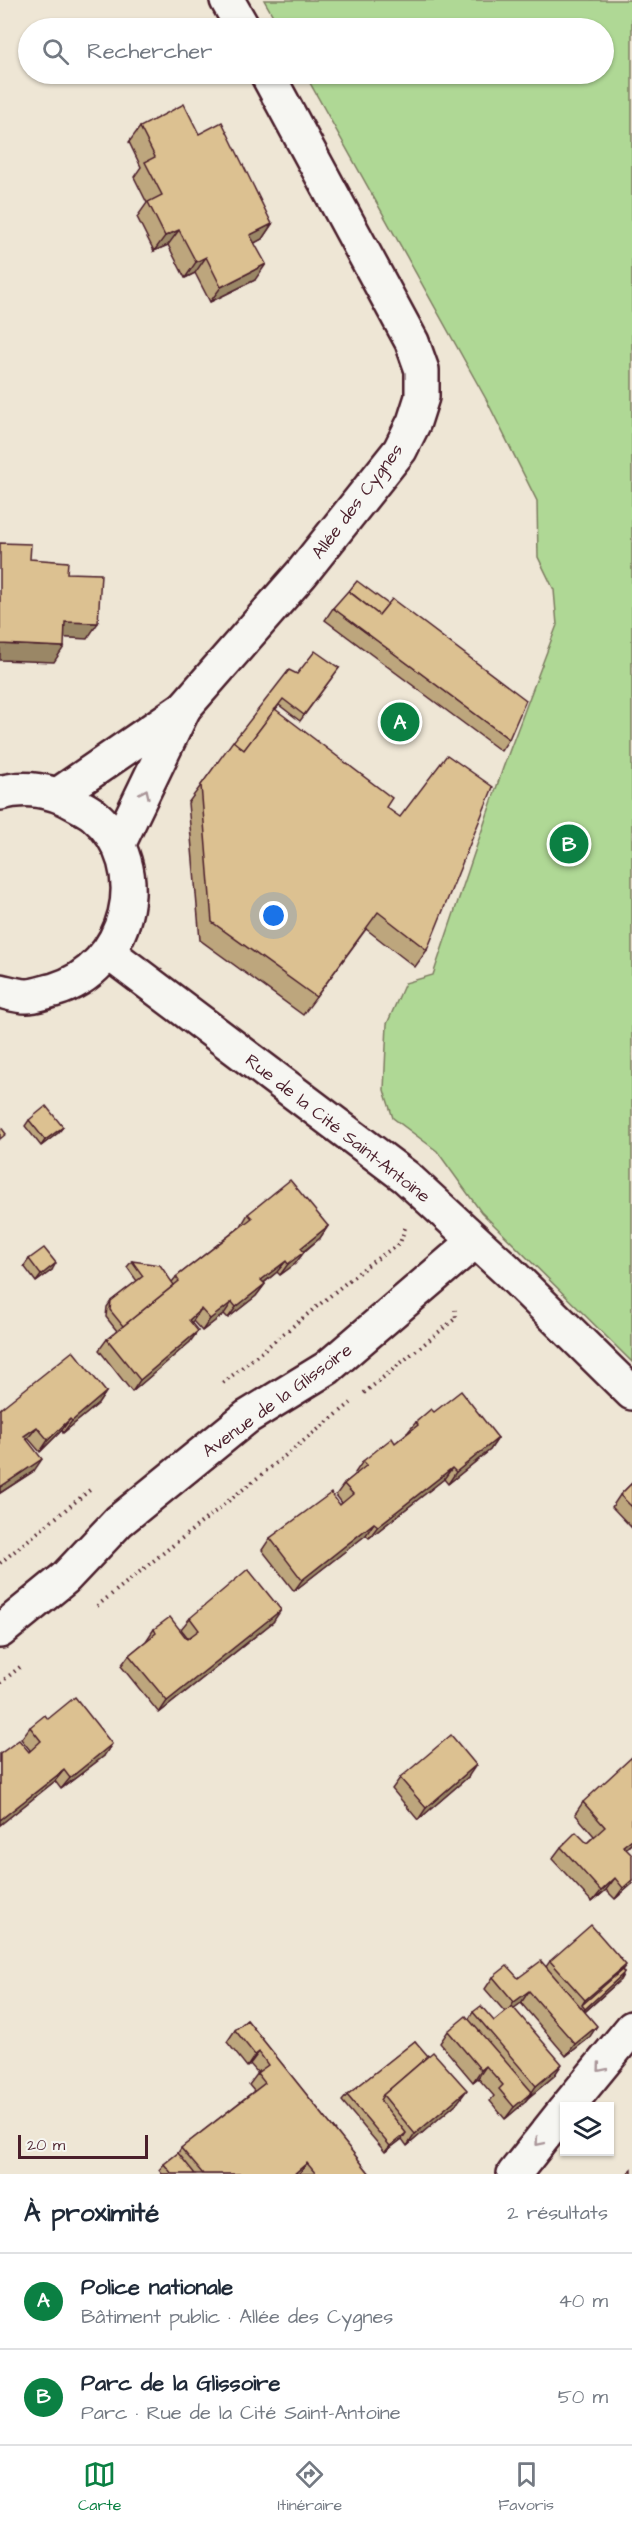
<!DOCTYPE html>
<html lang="fr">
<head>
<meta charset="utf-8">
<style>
	:root { --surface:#fff; --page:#f2f2f3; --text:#1f2937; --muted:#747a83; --line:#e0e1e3; --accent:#0b8043 }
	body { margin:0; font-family:"Architects Daughter",sans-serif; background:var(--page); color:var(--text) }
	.controls { position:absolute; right:18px; bottom:18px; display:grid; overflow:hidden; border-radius:0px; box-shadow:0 2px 4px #0004 }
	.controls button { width:54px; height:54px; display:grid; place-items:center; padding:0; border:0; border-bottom:2px solid var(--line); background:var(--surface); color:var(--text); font:30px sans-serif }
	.scale { position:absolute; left:18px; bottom:15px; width:130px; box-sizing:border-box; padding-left:6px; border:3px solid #4a1f2b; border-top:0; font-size:16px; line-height:21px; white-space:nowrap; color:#4a1f2b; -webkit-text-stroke:4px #f6f6f2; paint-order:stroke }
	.you { position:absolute; left:274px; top:916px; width:21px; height:21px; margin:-15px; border:4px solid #fff; border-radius:50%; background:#1a73e8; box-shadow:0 0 0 9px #1a73e833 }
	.badge { display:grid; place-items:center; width:39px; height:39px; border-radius:50%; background:var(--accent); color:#fff; font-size:20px; font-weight:700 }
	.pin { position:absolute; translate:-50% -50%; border:3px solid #fff; box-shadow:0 2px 6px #0006 }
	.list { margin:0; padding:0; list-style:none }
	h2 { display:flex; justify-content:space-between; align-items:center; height:78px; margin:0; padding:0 24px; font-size:26px }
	h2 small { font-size:20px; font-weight:400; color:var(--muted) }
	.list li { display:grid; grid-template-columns:39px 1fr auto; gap:18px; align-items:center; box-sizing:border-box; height:96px; padding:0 24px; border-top:2px solid var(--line) }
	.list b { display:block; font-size:22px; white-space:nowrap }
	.list p { margin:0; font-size:20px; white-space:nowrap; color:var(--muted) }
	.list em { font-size:20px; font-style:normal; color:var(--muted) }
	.icon { flex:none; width:33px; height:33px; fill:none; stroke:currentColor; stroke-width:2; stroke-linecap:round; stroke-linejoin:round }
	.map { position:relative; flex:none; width:632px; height:2174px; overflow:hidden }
	.search { position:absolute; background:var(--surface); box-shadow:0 2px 4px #0004; left:18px; right:18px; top:18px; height:66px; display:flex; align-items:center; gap:15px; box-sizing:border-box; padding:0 21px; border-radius:33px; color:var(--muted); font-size:22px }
	.sheet { height:270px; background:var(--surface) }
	nav { display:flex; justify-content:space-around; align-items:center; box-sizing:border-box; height:84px; border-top:2px solid var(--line); background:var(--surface); font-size:16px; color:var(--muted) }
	nav a { display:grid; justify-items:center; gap:3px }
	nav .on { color:var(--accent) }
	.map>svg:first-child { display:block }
	.green { fill:#afd895; stroke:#7c7c60; stroke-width:1.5 }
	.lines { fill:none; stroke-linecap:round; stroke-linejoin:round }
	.minor-casing { stroke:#4a1f2b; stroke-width:38 }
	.path { stroke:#4a1f2b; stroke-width:4; stroke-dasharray:1.5 4.5; stroke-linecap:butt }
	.minor { stroke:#f6f6f2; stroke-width:33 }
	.wall { fill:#bda67d; stroke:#4a1f2b; stroke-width:1.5 }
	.shaded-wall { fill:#9a8766; stroke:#4a1f2b; stroke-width:1.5 }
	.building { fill:#dcc191; stroke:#4a1f2b; stroke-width:1.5 }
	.oneway { stroke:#a99598 }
	.labels { text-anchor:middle; stroke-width:6; stroke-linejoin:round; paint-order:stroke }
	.street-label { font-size:18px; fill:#4a1f2b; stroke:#f6f6f2 }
</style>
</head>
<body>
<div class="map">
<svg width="632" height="2174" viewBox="0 0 632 2174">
	<rect width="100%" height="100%" fill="#eee6d5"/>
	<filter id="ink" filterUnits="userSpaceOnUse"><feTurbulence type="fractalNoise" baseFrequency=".0167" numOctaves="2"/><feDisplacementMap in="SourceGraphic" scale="12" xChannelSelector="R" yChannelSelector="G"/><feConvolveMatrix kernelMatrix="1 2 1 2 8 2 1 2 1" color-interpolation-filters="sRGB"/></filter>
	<g filter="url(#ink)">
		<polygon class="green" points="264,0 632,0 632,1362 481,1212 437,1151 393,1118 384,1090 387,1024 405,983 433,975 503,768 557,625 554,590 538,557 537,501 486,399 305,74 604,74 604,28 280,28"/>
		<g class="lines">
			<defs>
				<g id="minor">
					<polyline points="227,0 243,28"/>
					<polyline points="184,708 302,573 400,450 414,422 422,397 422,370 412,342 267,74"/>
					<path d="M0,793C25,786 52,790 74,803C81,807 88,810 94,815C156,867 128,969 54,990C45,992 35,996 27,996C18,996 9,993 0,991"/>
					<polyline points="59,794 184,708 118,845"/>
					<polyline points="109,953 406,1177 507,1270 632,1393"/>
					<polyline points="0,1631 65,1578 119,1521 247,1417 327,1368 475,1241"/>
					<polyline points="568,2106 632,2028"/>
					<polyline points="514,2174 564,2111"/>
				</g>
			</defs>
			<use href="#minor" class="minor-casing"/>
			<g class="path">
				<polyline points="223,1383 368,1265 400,1243 405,1228"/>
				<polyline points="364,1393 456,1318 455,1310"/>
				<polyline points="0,1563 91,1489"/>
				<polyline points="97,1606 351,1403"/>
				<polyline points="0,1683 20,1667"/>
			</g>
			<use href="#minor" class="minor"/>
		</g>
		<g class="wall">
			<polygon points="140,127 199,134 272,224 262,239 254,243 255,280 210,302 195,273 185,278 168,245 154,251 137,217 147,203 134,177 141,167 129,142"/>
			<polygon points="333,608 509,739 501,751 325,620"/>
			<polygon points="339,668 300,721 279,705 275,710 386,807 427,950 415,967 366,929 303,1015 200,940 188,803 233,742 297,674"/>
			<polygon points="29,1120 63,1127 58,1133 41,1146 25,1126"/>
			<polygon points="248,1214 328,1226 320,1238 304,1252 295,1264 280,1275 277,1272 264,1283 265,1284 256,1296 228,1318 224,1314 202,1331 193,1321 191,1323 190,1342 132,1392 99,1350 107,1339 117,1331 106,1317 107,1307 111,1301 137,1281 127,1267 132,1261 172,1282 176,1277 241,1226"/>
			<polygon points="29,1259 52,1270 36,1282 24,1266"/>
			<polygon points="106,1392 98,1404 63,1433 62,1430 40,1452 28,1438 27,1440 34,1471 0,1493 0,1409"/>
			<polygon points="434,1412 498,1438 490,1450 448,1484 444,1479 369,1538 366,1535 294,1591 262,1550 270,1538 340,1505 342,1503 336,1495 344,1484 356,1474 355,1473 363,1461 395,1443 408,1432 416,1422"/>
			<polygon points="632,1483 632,1528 612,1507 620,1495"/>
			<polygon points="190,1618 273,1622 159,1713 121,1666 129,1655 146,1641 154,1629 187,1639 188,1638 181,1629"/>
			<polygon points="48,1719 104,1756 61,1789 55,1781 0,1825 0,1754 29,1752 30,1750 21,1739 30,1727"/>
			<polygon points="468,1777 418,1820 392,1789 400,1778"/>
			<polygon points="583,1802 632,1843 626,1849 632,1884 615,1899 606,1890 592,1902 552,1859 561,1847 587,1843 594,1836 575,1814"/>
			<polygon points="550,1961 622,1970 624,1973 620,1980 585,2012 589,2038 566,2056 521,2003 514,2008 554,2076 528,2098 524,2103 505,2119 490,2101 494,2096 478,2078 473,2082 440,2043 448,2031 469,2019 473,2012 494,2021 505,2012 485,1989 493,1977 518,1978 546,1967"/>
			<polygon points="247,2020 370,2174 162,2174 159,2170 164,2164 178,2153 181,2148 254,2091 249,2085 258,2073 250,2064 247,2067 227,2042 235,2030"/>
			<polygon points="415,2041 458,2102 407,2146 402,2139 385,2152 342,2101 347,2095"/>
		</g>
		<g class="shaded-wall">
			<polygon points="272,224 262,239 240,251 250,235"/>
			<polygon points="179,230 168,245 154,251 165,236"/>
			<polygon points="206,257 195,273 185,278 196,262"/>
			<polygon points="266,264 255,280 210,302 221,287"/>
			<polygon points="65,622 98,623 87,639 54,637"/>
			<polygon points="0,644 64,647 54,662 0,660"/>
			<polygon points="63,1127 58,1133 41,1146 45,1140"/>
			<polygon points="328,1226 320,1238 295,1258 304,1252 295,1264 280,1275 288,1264 301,1248"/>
			<polygon points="286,1261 277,1272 253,1291 261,1280"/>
			<polygon points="56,1263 52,1270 36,1282 41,1275"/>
			<polygon points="265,1284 256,1296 228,1318 236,1307"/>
			<polygon points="232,1302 224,1314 202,1331 210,1319"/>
			<polygon points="201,1309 193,1321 181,1331 189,1320"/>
			<polygon points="198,1331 190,1342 132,1392 140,1380"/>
			<polygon points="106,1392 98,1404 63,1433 72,1421"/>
			<polygon points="70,1419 62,1430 40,1452 48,1440"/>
			<polygon points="37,1427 28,1438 16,1448 24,1436"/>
			<polygon points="498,1438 490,1450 448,1484 456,1472"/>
			<polygon points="42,1459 34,1471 0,1493 0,1487"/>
			<polygon points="452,1468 444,1479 369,1538 378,1526"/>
			<polygon points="374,1523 366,1535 294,1591 302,1580"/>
			<polygon points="281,1610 273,1622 159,1713 167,1701"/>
			<polygon points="112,1744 104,1756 61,1789 70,1778"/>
			<polygon points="476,1765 468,1777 418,1820 426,1808"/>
			<polygon points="64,1770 55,1781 0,1825 0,1820"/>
			<polygon points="632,1839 632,1843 615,1858 623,1846"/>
			<polygon points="615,1878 606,1890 592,1902 601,1891"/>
			<polygon points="632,1880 632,1884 615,1899 623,1888"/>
			<polygon points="626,1965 617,1977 582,2005 585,2000"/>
			<polygon points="624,1973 620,1980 580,2016 585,2009"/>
			<polygon points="529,1991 521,2003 506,2014 514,2002"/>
			<polygon points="597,2026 589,2038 566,2056 575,2044"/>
			<polygon points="259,2052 250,2064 247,2067 255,2055"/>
			<polygon points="562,2064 554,2076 528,2098 536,2086"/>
			<polygon points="486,2066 478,2078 473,2082 481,2070"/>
			<polygon points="467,2090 458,2102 407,2146 415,2134"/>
			<polygon points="532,2092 524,2103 505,2119 514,2107"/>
			<polygon points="406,2133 402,2139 385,2152 390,2146"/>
			<polygon points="307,2163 299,2174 294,2174"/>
		</g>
		<g class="building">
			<polygon points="184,104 199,134 222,122 272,224 250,235 266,264 221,287 206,257 196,262 179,230 165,236 148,202 162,195 145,162 155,157 140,127"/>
			<polygon points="0,543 31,544 30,559 68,562 67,573 101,574 98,623 65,622 64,647 0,644"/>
			<polygon points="357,581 388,604 379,615 349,591"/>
			<polygon points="348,591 379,615 392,599 526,700 509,739 333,608"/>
			<polygon points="315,651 339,668 304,715 283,699 244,750 233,742 289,670 297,674"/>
			<polygon points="275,709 392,798 386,807 400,817 447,755 493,787 427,950 378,912 316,997 212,922 201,785 233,741 244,750"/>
			<polygon points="46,1106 63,1127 45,1140 29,1120"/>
			<polygon points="0,1126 6,1134 0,1139"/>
			<polygon points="290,1180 328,1226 301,1248 304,1252 288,1264 286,1261 261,1280 265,1284 236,1307 232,1302 210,1319 201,1309 189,1320 198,1331 140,1380 107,1339 179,1281 176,1277 252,1218 248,1214"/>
			<polygon points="44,1248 56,1263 41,1275 29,1259"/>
			<polygon points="132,1261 160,1265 174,1285 123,1326 110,1310 111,1301 143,1276"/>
			<polygon points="73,1351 106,1392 72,1421 70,1419 48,1440 37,1427 24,1436 42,1459 0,1487 0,1409"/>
			<polygon points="461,1391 498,1438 456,1472 452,1468 378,1526 374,1523 302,1580 270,1538 331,1493 340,1505 353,1494 344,1484 367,1465 363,1461 392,1438 395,1443 418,1425 416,1422 431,1409 434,1412"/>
			<polygon points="632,1483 632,1507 620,1495"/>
			<polygon points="248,1569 281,1610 167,1701 129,1655 156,1633 154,1629 170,1617 187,1639 199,1630 190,1618"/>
			<polygon points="75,1697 112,1744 70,1778 64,1770 0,1820 0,1754 19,1740 29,1752 41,1741 30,1727 45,1715 48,1719"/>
			<polygon points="451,1735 476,1765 426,1808 400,1778"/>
			<polygon points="632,1757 632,1839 623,1846 632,1855 632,1880 623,1888 615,1878 601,1891 561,1847 576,1832 587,1843 605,1827 583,1802"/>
			<polygon points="591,1925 626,1965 585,2000 550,1961"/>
			<polygon points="541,1961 597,2026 575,2044 529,1991 514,2002 493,1977 507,1966 518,1978"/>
			<polygon points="622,1970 624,1973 585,2009 582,2005"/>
			<polygon points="481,2006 494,2021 512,2006 562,2064 536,2086 473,2012"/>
			<polygon points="466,2016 532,2092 514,2107 499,2089 503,2085 486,2066 481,2070 448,2031"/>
			<polygon points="247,2020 370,2174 316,2174 307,2163 294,2174 260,2174 260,2173 258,2174 203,2174 181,2148 265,2083 257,2073 268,2065 259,2052 255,2055 235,2030"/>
			<polygon points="415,2041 428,2056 383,2095 380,2100 406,2133 390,2146 347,2095"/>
			<polygon points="433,2052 467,2090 415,2134 383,2095"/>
			<polygon points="178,2153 195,2174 172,2174 164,2164"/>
			<polygon points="632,2169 632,2174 627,2174"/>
		</g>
		<defs><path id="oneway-chevron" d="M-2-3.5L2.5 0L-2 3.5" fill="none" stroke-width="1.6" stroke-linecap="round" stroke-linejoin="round" transform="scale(1.5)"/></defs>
		<g class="oneway">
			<use href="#oneway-chevron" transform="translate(145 793) rotate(-65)"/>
			<use href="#oneway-chevron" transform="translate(601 2068) rotate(130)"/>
			<use href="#oneway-chevron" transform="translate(539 2142) rotate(130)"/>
		</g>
	</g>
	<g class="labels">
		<g class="street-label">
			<text transform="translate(357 501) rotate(-53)" y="6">Allée des Cygnes</text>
			<text transform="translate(338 1128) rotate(38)" y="6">Rue de la Cité Saint-Antoine</text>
			<text transform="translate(277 1400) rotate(-36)" y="6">Avenue de la Glissoire</text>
		</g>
	</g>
</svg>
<div class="controls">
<button><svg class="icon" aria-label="layers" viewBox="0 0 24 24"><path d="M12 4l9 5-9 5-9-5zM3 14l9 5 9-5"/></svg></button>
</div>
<div class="scale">20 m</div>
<div class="you"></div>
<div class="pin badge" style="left:400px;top:722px">A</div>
<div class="pin badge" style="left:569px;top:844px">B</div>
<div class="search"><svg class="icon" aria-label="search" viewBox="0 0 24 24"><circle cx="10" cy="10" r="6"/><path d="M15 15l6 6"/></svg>Rechercher</div>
</div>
<section class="sheet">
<h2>À proximité<small>2 résultats</small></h2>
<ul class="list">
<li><span class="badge">A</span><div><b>Police nationale</b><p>Bâtiment public · Allée des Cygnes</p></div><em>40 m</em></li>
<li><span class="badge">B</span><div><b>Parc de la Glissoire</b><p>Parc · Rue de la Cité Saint-Antoine</p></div><em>50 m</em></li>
</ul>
</section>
<nav>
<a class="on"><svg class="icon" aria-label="map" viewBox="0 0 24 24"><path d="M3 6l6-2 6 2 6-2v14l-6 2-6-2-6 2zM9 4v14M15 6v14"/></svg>Carte</a>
<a><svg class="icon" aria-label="directions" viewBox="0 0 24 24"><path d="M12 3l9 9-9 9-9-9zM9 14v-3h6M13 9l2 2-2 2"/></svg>Itinéraire</a>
<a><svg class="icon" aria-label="saved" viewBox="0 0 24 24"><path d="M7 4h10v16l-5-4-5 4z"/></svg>Favoris</a>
</nav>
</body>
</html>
